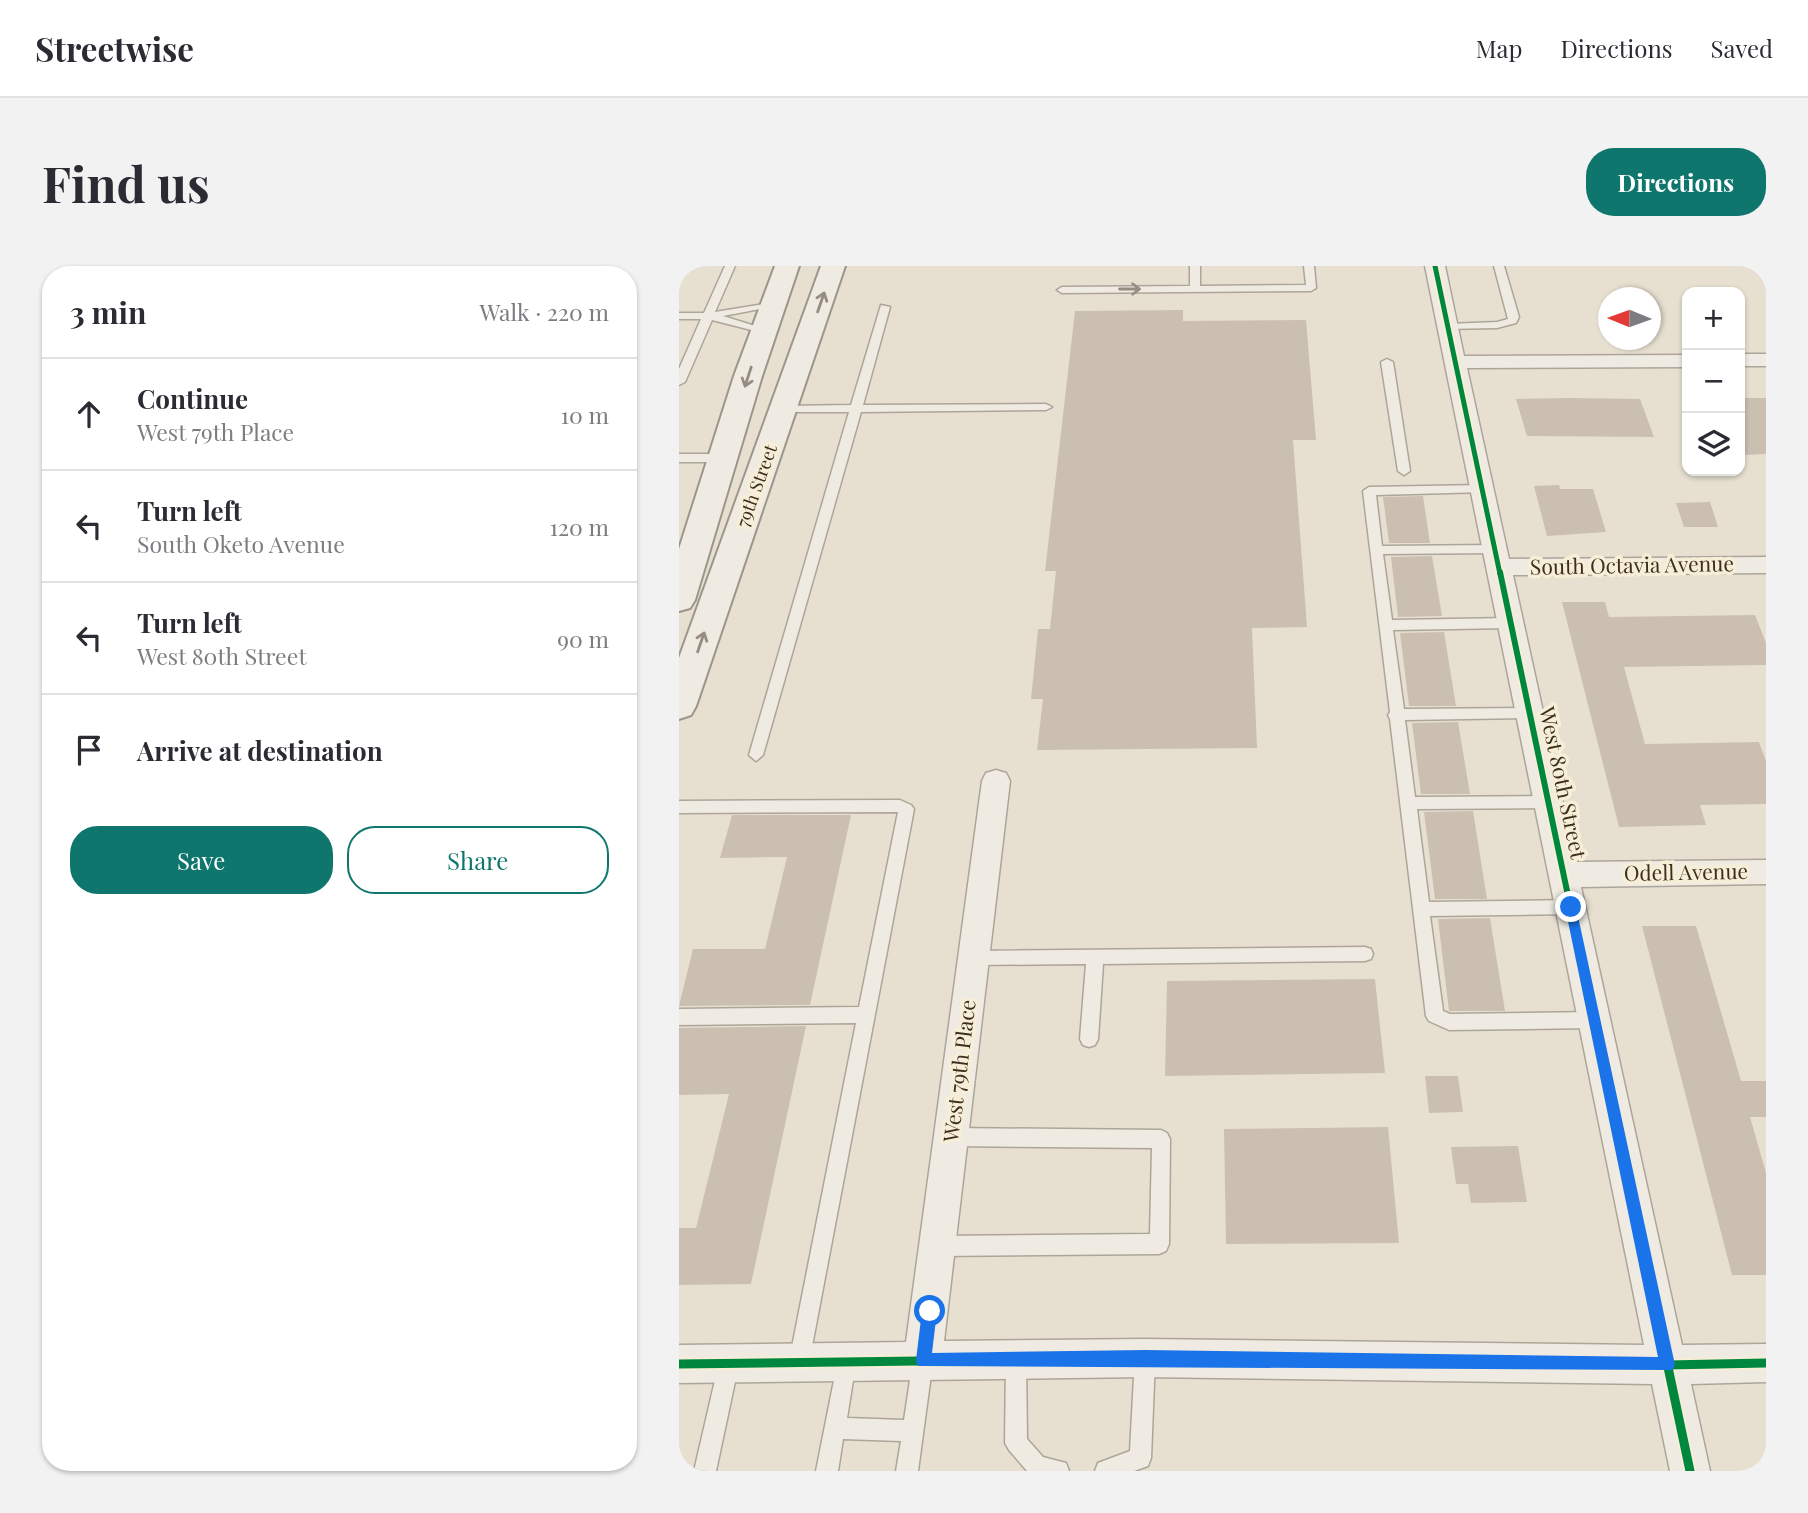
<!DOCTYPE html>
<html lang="en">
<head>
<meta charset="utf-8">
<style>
	:root { --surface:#fff; --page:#f2f2f3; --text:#2b2b33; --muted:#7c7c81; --line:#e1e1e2; --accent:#0f766e }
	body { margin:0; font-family:"Playfair Display",serif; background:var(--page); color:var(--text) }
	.controls { position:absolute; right:21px; top:21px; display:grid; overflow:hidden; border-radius:14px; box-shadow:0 2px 5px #0004 }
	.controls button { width:63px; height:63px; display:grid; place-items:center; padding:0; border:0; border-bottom:2px solid var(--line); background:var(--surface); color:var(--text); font:35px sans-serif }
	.compass { position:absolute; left:919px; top:21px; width:63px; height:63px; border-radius:50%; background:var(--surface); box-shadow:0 2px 5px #0004; rotate:271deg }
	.stop { position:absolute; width:21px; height:21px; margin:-16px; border:5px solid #1a73e8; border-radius:50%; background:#fff }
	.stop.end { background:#1a73e8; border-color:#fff; box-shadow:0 2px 7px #0008 }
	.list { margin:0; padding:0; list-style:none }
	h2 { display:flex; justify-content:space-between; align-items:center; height:91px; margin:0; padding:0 28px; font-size:30px }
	h2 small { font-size:23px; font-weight:400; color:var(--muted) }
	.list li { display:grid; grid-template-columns:46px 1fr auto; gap:21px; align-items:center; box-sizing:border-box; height:112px; padding:0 28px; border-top:2px solid var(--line) }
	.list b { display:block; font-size:26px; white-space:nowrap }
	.list p { margin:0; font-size:23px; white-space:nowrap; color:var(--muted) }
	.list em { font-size:23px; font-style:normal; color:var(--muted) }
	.actions { display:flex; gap:14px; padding:21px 28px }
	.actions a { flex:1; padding:16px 0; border:2px solid var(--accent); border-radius:28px; text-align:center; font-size:24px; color:var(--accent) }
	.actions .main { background:var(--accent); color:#fff }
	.icon { flex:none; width:38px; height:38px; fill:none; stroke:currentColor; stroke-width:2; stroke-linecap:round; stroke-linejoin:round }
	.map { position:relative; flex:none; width:1087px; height:1205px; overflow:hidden; border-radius:28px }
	header { display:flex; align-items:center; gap:42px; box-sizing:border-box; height:98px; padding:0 35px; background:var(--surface); border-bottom:2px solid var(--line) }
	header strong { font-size:33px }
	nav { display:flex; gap:38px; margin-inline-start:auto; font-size:24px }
	.intro { display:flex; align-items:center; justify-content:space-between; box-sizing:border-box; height:168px; padding:0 42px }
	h1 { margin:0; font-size:49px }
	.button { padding:18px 32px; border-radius:28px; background:var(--accent); color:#fff; font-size:24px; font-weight:700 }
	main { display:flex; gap:42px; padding:0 42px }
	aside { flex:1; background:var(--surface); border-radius:28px; box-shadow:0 2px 5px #0004 }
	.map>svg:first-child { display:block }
	.building { fill:#cbbfb2 }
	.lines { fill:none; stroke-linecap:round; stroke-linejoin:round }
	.service-casing { stroke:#ada599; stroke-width:3 }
	.minor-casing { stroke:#ada599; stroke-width:3 }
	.secondary-casing { stroke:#9c958a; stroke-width:4 }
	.service { fill:#efebe3; fill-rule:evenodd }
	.minor { fill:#efebe3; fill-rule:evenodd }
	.secondary { fill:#efebe3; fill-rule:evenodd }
	.cycleway-far2-casing { stroke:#f7eed8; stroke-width:9 }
	.cycleway-far1-casing { stroke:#f7eed8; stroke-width:10 }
	.cycleway-casing { stroke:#f7eed8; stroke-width:13 }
	.cycleway-far2 { stroke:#00873e; stroke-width:5 }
	.cycleway-far1 { stroke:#00873e; stroke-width:6 }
	.cycleway { stroke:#00873e; stroke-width:9 }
	.oneway { stroke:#968c82 }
	.route { fill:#1a73e8 }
	.labels { text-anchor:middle; stroke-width:7; stroke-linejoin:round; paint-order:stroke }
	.far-street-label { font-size:18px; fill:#3d2e20; stroke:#f7eed8 }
	.street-label { font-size:21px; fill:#3d2e20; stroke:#f7eed8 }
</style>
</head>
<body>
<header>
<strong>Streetwise</strong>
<nav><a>Map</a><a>Directions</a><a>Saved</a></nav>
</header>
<div class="intro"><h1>Find us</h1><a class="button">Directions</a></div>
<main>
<aside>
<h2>3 min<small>Walk · 220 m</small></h2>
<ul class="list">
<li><svg class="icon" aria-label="ahead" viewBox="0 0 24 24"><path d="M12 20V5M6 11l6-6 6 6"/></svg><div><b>Continue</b><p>West 79th Place</p></div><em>10 m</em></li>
<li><svg class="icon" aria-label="left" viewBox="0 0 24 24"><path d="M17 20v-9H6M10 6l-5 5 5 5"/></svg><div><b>Turn left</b><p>South Oketo Avenue</p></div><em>120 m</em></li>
<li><svg class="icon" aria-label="left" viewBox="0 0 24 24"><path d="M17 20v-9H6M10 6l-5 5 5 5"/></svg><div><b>Turn left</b><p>West 80th Street</p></div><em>90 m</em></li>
<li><svg class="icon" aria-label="arrive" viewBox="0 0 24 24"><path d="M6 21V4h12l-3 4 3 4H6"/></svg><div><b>Arrive at destination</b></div></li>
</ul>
<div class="actions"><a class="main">Save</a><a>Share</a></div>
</aside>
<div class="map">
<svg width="1087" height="1205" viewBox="0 0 1087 1205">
	<rect width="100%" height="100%" fill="#e7e0d1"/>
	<g class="building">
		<polygon points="504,44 504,55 627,54 637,174 614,174 628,361 573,362 578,482 358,484 364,433 352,433 359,363 371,363 377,305 366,305 396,45"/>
		<polygon points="891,132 961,133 975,171 848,170 837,133"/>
		<polygon points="1061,132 1087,132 1087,188 1067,189 1061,175"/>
		<polygon points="880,219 881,223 914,223 927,266 868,270 855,220"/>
		<polygon points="744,230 751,277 710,277 704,231"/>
		<polygon points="1031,236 1039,261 1005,261 997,237"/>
		<polygon points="753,290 763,350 719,351 712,291"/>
		<polygon points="883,336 926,336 930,351 1076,349 1087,377 1087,399 945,401 966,478 1080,476 1087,495 1087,538 1021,539 1027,559 940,561"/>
		<polygon points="765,366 777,440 730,440 721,367"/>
		<polygon points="779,456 791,528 742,528 733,457"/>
		<polygon points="794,545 808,633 756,633 745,546"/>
		<polygon points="53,549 172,549 131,739 0,740 14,683 86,683 108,591 41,592"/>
		<polygon points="811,652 826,745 770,745 759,653"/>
		<polygon points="963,660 1017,660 1062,815 1087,815 1087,851 1071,851 1087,907 1087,1009 1053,1009"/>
		<polygon points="696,713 706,807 486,810 488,715"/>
		<polygon points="127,760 72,1018 0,1019 0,962 17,962 50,828 0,829 0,762"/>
		<polygon points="746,810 779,810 784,846 750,847"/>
		<polygon points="709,861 720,977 547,978 545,863"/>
		<polygon points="839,880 848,936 792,937 789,918 777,918 772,881"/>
	</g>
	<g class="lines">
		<defs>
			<g id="service">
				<polygon points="46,0 56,0 36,46 97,36 97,40 44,50 89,64 84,67 33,54 6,116 0,119 0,103 22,53 0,53 0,47 25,47"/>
				<polygon points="511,0 521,0 521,20 627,19 625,0 635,0 637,22 632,25 383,27 378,24 383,21 511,20"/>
				<polygon points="815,0 825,0 840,51 837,57 818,62 765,63 764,61 769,58 818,56 829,53"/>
				<polygon points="202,39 211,41 184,139 367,138 373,141 367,144 182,146 84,489 77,495 70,489 170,146 105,146 99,143 105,140 172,139"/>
				<polygon points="708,93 714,96 731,205 725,209 719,205 702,96"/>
				<polygon points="0,188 44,188 50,192 44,196 0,196"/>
				<polygon points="803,219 809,223 807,226 697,229 703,280 816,279 822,283 816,287 704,288 713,354 831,352 838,357 831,362 714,364 725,443 851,442 858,447 851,452 726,454 736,531 869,530 877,536 869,542 738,543 750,636 892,634 898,636 900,641 898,646 892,648 751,650 764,745 771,748 915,746 921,749 924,754 921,759 915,762 770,764 750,755 747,750 711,453 709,449 711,446 684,225 690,221"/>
				<polygon points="221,534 232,539 235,543 130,1096 127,1103 120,1106 113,1103 110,1096 177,757 0,759 0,743 180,741 219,546 0,547 0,535"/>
				<polygon points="686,681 692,683 694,688 692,693 686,695 424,698 419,773 416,779 410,781 404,779 401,773 407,698 295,699 289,697 287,692 289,687 295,685"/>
				<polygon points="273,862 482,864 488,867 491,873 490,978 487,985 480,988 259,990 252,987 249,980 252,973 259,970 471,968 473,882 273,880 267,877 264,871 267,865"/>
				<polygon points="466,1082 473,1085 476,1092 472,1192 469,1200 455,1205 416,1205 419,1197 451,1185 456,1092 459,1085"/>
				<polygon points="244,1084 251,1087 254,1094 239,1205 217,1205 222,1175 164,1173 159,1205 137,1205 160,1089 167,1086 174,1089 177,1096 168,1152 225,1154 234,1094 237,1087"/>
				<polygon points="337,1084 344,1087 347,1094 348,1173 364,1191 387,1197 390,1205 348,1205 330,1184 326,1177 327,1094 330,1087"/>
				<polygon points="50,1087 57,1090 60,1097 37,1205 15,1205 40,1097 43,1090"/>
			</g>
			<g id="minor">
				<polygon points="746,0 766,0 785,90 1008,89 1008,101 788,102 830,293 1087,291 1087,307 834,309 897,596 1087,594 1087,618 902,621 1003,1079 1087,1078 1087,1116 1012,1118 1031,1205 991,1205 973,1118 466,1111 0,1117 0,1079 227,1076 303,515 307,507 317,504 327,507 331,515 265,1075 466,1073 965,1079"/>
				<rect x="1061" y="88" width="26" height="12"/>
			</g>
			<g id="secondary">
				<polygon points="96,0 120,0 83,110 16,334 11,342 0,345 0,283 55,110"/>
				<polygon points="142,0 166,0 17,440 12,449 0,453 0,392"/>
			</g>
		</defs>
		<use href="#service" class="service-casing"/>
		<use href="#minor" class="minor-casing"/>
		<use href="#secondary" class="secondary-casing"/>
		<use href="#service" class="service"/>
		<use href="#minor" class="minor"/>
		<use href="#secondary" class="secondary"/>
		<defs>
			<polyline id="cycleway-far2" points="756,0 821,308"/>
			<polyline id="cycleway-far1" points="821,306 904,701"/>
			<g id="cycleway">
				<polyline points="904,700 1011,1205"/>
				<polyline points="0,1098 466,1092 988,1099 1087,1097"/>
			</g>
		</defs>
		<use href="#cycleway-far2" class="cycleway-far2-casing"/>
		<use href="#cycleway-far1" class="cycleway-far1-casing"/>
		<use href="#cycleway" class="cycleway-casing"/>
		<use href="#cycleway-far2" class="cycleway-far2"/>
		<use href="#cycleway-far1" class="cycleway-far1"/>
		<use href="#cycleway" class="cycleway"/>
	</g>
	<defs><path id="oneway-shaft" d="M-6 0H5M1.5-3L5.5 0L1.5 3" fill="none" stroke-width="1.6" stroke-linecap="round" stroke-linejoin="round" transform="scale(1.75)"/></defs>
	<g class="oneway">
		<use href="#oneway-shaft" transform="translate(451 23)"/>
		<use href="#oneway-shaft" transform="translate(142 36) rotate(-71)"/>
		<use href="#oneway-shaft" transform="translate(69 111) rotate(108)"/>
		<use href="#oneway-shaft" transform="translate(22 376) rotate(-71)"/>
	</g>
	<polygon class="route" points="892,636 897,641 996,1099 993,1104 239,1100 237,1094 243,1045 251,1037 258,1045 253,1087 466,1084 979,1091 886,641"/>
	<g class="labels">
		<g class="far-street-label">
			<text transform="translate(78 220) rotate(-70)" y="6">79th Street</text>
		</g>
		<g class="street-label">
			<text transform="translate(953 300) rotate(-1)" y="7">South Octavia Avenue</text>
			<text transform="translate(883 517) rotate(78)" y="7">West 80th Street</text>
			<text transform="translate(1007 607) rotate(-1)" y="7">Odell Avenue</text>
			<text transform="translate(281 805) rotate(-83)" y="7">West 79th Place</text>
		</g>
	</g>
</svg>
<div class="controls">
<button>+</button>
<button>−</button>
<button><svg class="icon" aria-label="layers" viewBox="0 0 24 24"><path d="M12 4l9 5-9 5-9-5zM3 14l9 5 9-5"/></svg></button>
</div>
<svg class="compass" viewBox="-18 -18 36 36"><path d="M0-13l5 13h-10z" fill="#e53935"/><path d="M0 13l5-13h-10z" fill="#7c7c81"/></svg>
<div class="stop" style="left:251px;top:1045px"></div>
<div class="stop end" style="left:892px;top:641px"></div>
</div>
</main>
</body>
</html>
